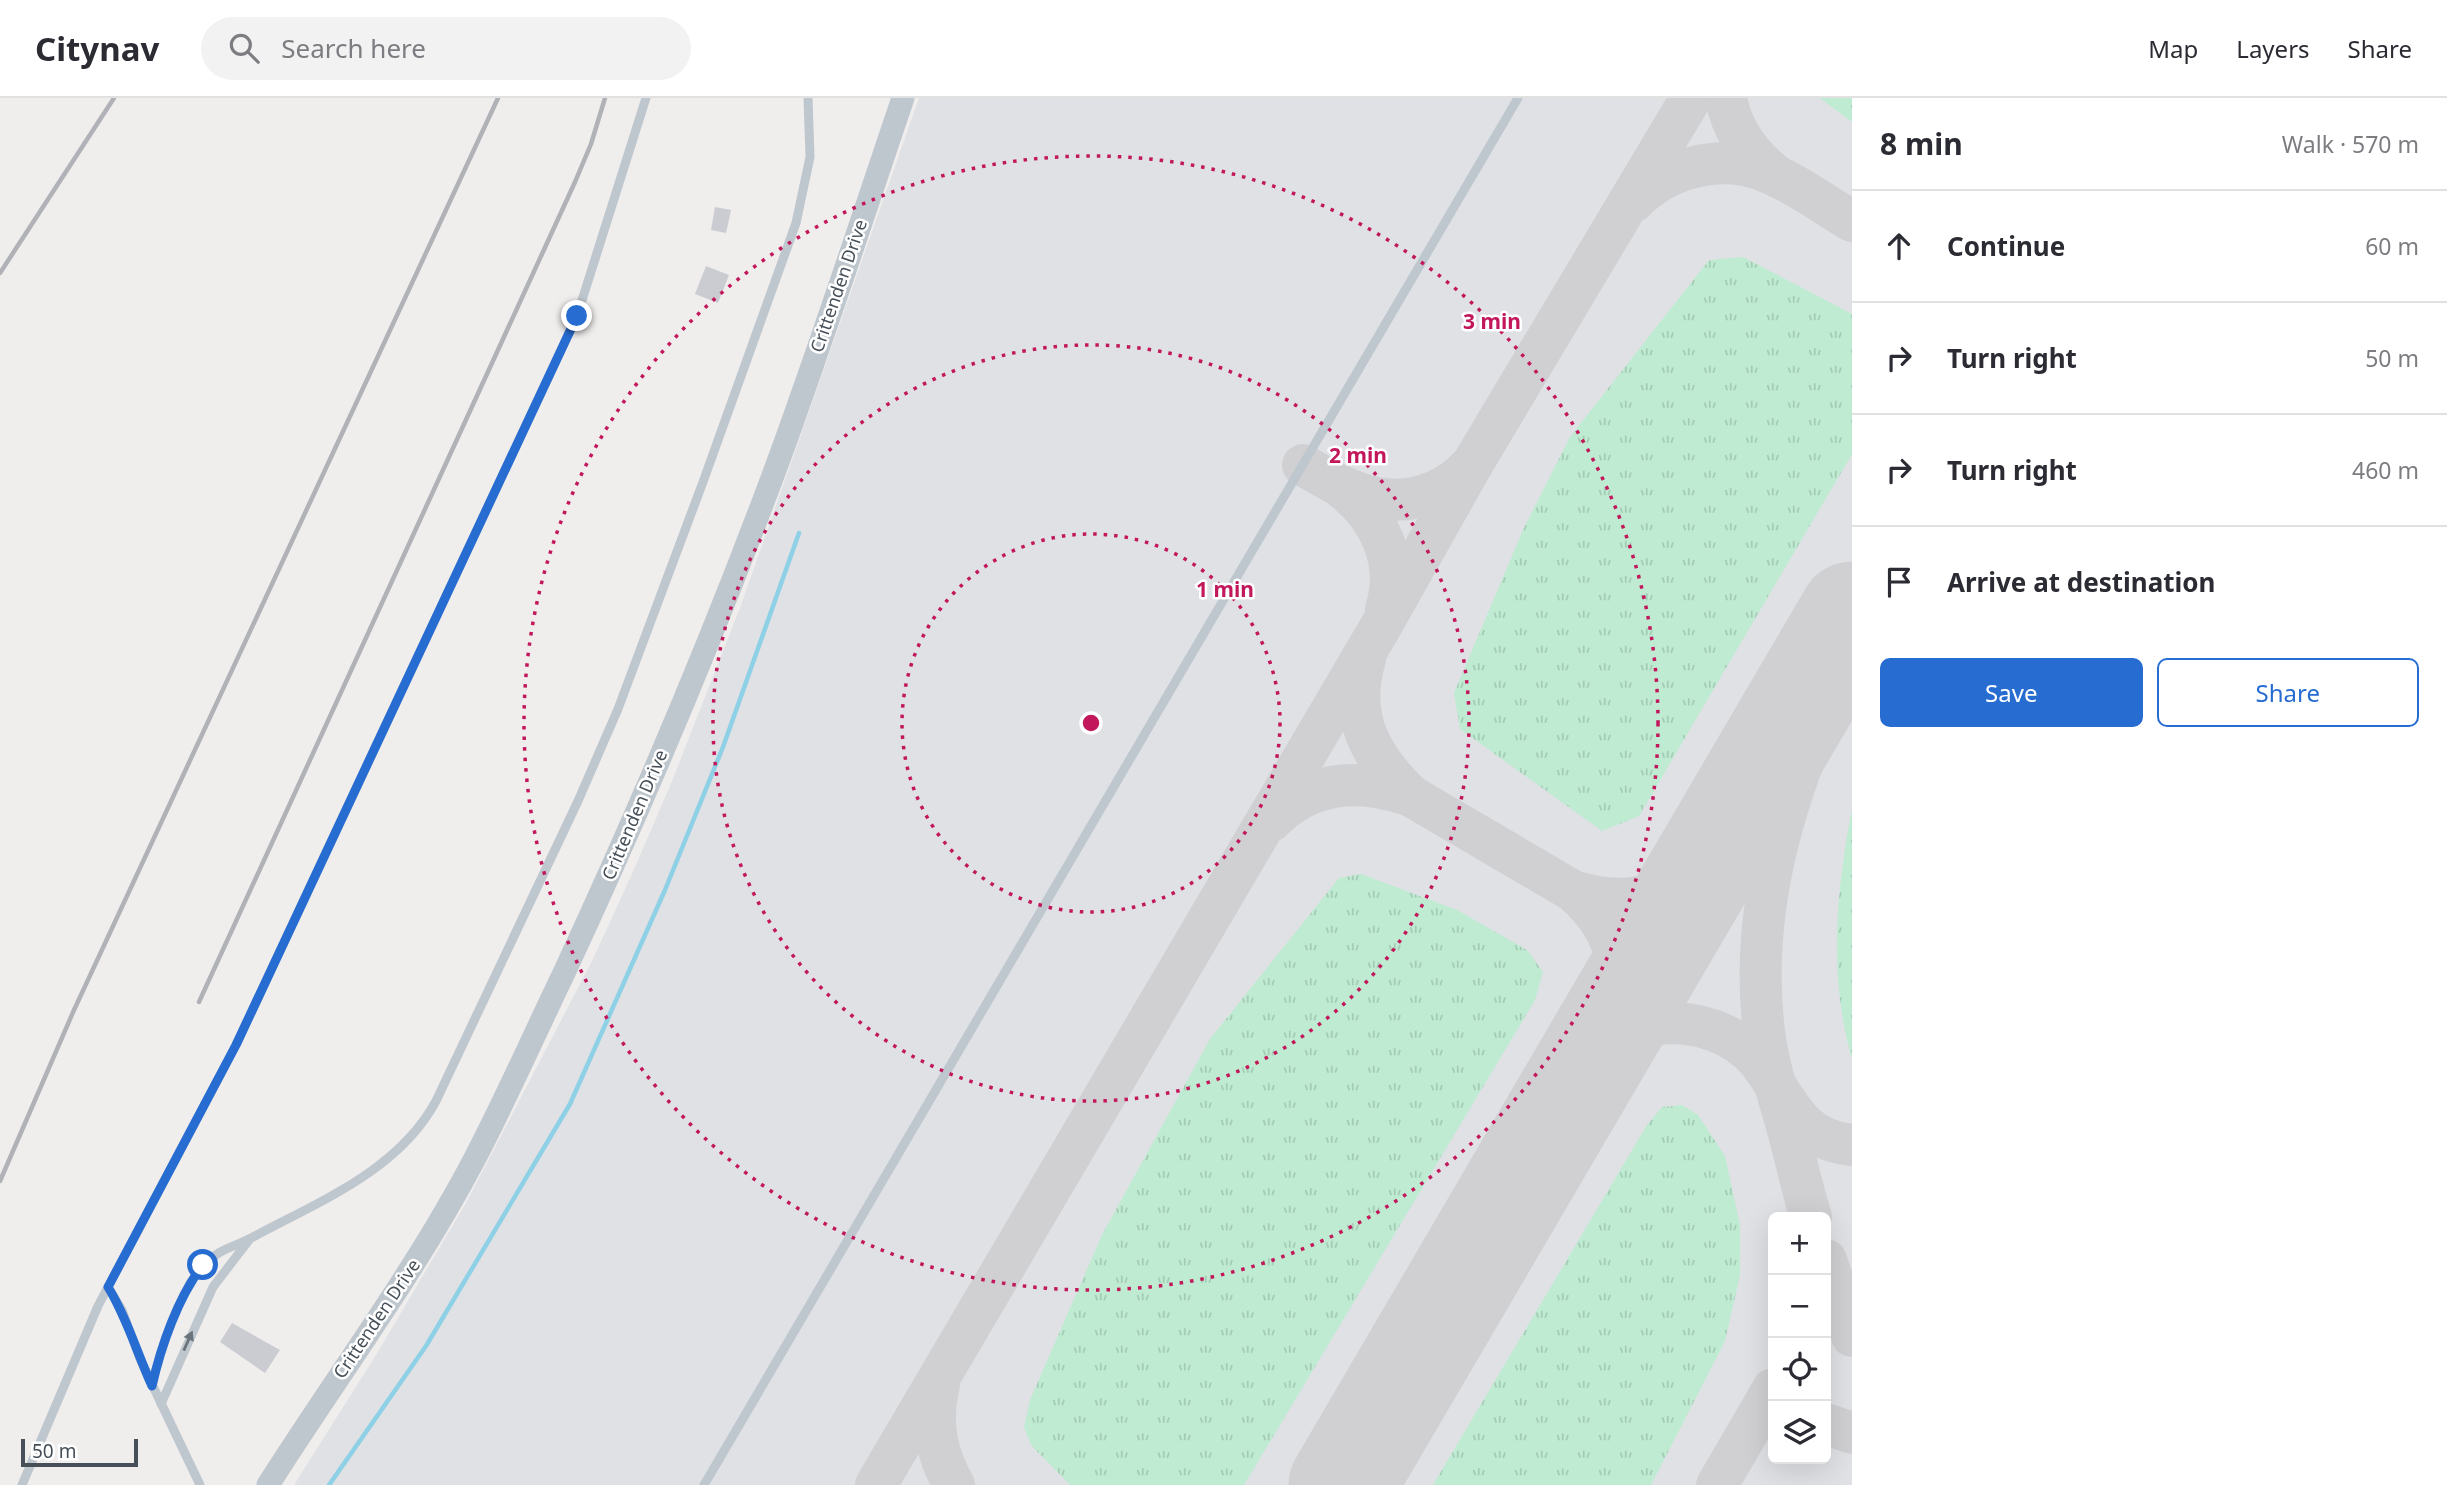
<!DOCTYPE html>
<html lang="en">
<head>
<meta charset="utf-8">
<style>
	:root { --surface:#fff; --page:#f2f2f3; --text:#2b2b33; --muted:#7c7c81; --line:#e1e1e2; --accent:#266cd1 }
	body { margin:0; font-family:"Noto Sans",sans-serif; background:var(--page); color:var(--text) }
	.controls { position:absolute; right:21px; bottom:21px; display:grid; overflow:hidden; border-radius:10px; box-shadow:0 7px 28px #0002 }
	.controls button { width:63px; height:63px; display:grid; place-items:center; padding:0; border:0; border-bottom:2px solid var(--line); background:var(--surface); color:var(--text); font:35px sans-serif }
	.scale { position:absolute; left:21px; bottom:18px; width:117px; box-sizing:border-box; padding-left:7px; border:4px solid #475059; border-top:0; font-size:19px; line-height:24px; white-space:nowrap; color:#475059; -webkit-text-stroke:5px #fff; paint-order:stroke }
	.stop { position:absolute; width:21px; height:21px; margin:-16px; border:5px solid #266cd1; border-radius:50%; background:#fff }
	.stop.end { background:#266cd1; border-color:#fff; box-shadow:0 2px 7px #0008 }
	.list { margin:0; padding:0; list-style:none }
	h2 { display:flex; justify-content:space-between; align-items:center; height:91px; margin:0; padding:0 28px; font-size:30px }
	h2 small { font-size:23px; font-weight:400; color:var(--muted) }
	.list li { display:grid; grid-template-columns:46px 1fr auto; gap:21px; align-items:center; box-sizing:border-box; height:112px; padding:0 28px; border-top:2px solid var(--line) }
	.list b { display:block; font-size:26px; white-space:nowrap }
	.list em { font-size:23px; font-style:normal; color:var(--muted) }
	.actions { display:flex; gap:14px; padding:21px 28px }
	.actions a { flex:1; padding:16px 0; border:2px solid var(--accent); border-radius:10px; text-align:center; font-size:24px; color:var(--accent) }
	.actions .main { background:var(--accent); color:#fff }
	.icon { flex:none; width:38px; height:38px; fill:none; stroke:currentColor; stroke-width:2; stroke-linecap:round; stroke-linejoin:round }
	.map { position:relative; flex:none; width:1852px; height:1387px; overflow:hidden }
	header { display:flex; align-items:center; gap:42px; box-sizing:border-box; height:98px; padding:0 35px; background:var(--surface); border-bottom:2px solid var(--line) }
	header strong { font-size:33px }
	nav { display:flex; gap:38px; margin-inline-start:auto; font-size:24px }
	.search { width:490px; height:63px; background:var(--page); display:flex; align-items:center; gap:18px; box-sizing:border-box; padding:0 24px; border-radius:38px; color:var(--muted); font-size:26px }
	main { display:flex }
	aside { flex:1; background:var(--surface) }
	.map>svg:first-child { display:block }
	.airport { fill:#dfe1e5; fill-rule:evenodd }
	.grass { fill:url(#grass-tufts) }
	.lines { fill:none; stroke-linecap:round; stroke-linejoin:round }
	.stream { stroke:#8ed0e5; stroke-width:4.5 }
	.taxiway { stroke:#d0d0d2; stroke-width:42 }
	.runway { stroke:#d0d0d2; stroke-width:107 }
	.building { fill:#caccd2 }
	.service { stroke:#bfc7ce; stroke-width:9 }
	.tertiary { stroke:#bfc7ce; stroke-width:23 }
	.rail { stroke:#b0b2b7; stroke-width:4.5 }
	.oneway { fill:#6b747c }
	.route { stroke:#266cd1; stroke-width:9 }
	.ring { fill:none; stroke:#c2185b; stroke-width:3.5; stroke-dasharray:3.5 7 }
	.labels { text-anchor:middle; stroke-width:5; stroke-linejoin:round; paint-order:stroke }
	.street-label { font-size:18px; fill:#475059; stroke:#fff }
	.centre { fill:#c2185b; stroke:#fff; stroke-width:3.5 }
	.ring-label { font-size:21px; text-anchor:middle; font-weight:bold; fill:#c2185b; stroke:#fff; stroke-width:5; stroke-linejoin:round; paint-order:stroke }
</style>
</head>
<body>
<header>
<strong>Citynav</strong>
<div class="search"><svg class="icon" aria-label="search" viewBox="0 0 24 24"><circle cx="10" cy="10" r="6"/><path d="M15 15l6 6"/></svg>Search here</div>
<nav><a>Map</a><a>Layers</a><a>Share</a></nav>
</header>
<main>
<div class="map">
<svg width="1852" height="1387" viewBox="0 0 1852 1387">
	<defs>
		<pattern id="grass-tufts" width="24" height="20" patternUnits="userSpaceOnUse" patternTransform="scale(1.75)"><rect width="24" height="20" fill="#beebd1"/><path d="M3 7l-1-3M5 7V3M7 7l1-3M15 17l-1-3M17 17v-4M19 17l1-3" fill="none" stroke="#a5cbb6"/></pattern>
	</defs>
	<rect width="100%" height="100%" fill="#f0eded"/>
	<path class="airport" d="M919,0H1852V1387H294L376,1257L466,1105L592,863L632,776L670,688L740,510ZM1773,1119H1826V1361H1773Z"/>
	<g class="grass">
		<polygon points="1820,0 1852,0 1852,24"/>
		<polygon points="1743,159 1852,216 1852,356 1639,718 1602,733 1460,631 1454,595 1523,432 1570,339 1709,162"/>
		<path d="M1852,711V961C1828,878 1836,794 1852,711Z"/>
		<polygon points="1361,776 1457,812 1527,852 1543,874 1535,902 1244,1387 1070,1387 1031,1347 1024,1329 1030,1302 1102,1137 1210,941 1339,780"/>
		<polygon points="1682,1007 1698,1017 1725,1058 1740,1127 1740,1177 1725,1243 1651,1387 1433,1387 1647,1027 1662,1009"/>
	</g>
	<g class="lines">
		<polyline class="stream" points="329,1387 426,1248 570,1006 665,792 723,649 799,435"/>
		<g class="taxiway">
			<path d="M1726,0C1732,33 1751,59 1778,79"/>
			<path d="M1633,104C1666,70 1718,56 1762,72C1794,84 1823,106 1852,123"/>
			<path d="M1303,367C1345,392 1387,415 1436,393C1448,387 1459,381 1467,371"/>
			<path d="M1342,390C1379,418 1401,464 1386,511"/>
			<path d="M1411,698L1573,793C1631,811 1672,798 1713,753"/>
			<path d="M1271,723C1311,682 1360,680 1411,698C1370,659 1348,618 1365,561"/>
			<path d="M1573,793C1627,840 1625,885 1600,947"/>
			<path d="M1518,1093L1597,960C1619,940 1643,925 1674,925C1710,926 1746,942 1766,973C1791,1009 1802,1042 1852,1047"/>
			<path d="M1811,1119C1802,1091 1796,1061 1788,1032C1778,996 1766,961 1763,924C1749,790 1797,666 1852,547"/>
			<polyline points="1826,1162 1852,1238"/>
			<path d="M939,1287C930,1322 936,1356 954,1387"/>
			<polyline points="1826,1326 1852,1335"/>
			<polyline points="876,1387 1381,528 1473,365 1691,0"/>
			<polyline points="1717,1387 1773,1291"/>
		</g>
		<polyline class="runway" points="1342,1387 1852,517"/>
	</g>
	<g class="building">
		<polygon points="715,109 731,112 726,135 711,132"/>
		<polygon points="706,168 729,177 718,205 695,196"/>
		<polygon points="232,1225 280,1252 265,1275 220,1244"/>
	</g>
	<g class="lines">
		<g class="service">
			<polyline points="108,1189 122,1212 140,1261 200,1387"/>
			<path d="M152,1288C159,1255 181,1190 204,1166C219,1151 237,1148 255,1138C320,1103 399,1072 436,1003L578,703L618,611L703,384L796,125L810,59L808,0"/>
			<polyline points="161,1306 213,1189 249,1142"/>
			<polyline points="22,1387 98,1208 236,947 577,218 646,0"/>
			<polyline points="704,1387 1518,0"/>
		</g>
		<path class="tertiary" d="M268,1387C337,1278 414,1176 474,1062C506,1001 534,937 564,875C642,707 714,537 778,364C822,244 862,121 903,0"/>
		<g class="rail">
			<polyline points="0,175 114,0"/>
			<polyline points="199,904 575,84 591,46 605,0"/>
			<polyline points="0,1083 74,912 498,0"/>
		</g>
	</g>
	<defs><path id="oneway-solid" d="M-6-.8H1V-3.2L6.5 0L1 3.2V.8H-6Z" transform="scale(1.75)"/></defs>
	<use class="oneway" href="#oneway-solid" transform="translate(188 1243) rotate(-66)"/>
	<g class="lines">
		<path class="route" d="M203,1167C178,1199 161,1248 152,1288C137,1255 127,1220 108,1189L236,947L577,218"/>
	</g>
	<g class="ring">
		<circle cx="1091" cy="625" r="189"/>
		<circle cx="1091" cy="625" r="378"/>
		<circle cx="1091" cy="625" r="567"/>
	</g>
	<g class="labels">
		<g class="street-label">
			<text transform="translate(839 188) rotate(-71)" y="6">Crittenden Drive</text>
			<text transform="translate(635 717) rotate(-67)" y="6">Crittenden Drive</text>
			<text transform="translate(377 1221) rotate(-56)" y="6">Crittenden Drive</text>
		</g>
	</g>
	<circle cx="1091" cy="625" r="10" class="centre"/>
	<g class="ring-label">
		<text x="1492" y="231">3 min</text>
		<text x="1358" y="365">2 min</text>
		<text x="1225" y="499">1 min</text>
	</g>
</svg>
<div class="controls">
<button>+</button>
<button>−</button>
<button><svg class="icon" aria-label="locate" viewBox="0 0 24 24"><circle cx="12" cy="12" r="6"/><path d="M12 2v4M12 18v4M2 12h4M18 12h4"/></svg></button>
<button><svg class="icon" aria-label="layers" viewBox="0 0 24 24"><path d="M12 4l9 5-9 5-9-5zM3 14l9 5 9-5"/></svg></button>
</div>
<div class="scale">50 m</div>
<div class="stop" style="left:203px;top:1167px"></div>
<div class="stop end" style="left:577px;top:218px"></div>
</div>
<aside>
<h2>8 min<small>Walk · 570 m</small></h2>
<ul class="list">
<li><svg class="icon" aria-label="ahead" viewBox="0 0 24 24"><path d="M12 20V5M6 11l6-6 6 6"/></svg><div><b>Continue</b></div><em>60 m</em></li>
<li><svg class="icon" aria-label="right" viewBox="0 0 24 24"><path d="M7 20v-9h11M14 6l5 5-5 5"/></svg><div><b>Turn right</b></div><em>50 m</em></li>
<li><svg class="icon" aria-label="right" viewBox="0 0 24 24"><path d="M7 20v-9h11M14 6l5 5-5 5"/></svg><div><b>Turn right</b></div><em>460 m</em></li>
<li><svg class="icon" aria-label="arrive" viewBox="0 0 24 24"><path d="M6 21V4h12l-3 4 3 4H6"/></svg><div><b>Arrive at destination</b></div></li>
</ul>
<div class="actions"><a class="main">Save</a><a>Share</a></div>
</aside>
</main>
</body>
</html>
